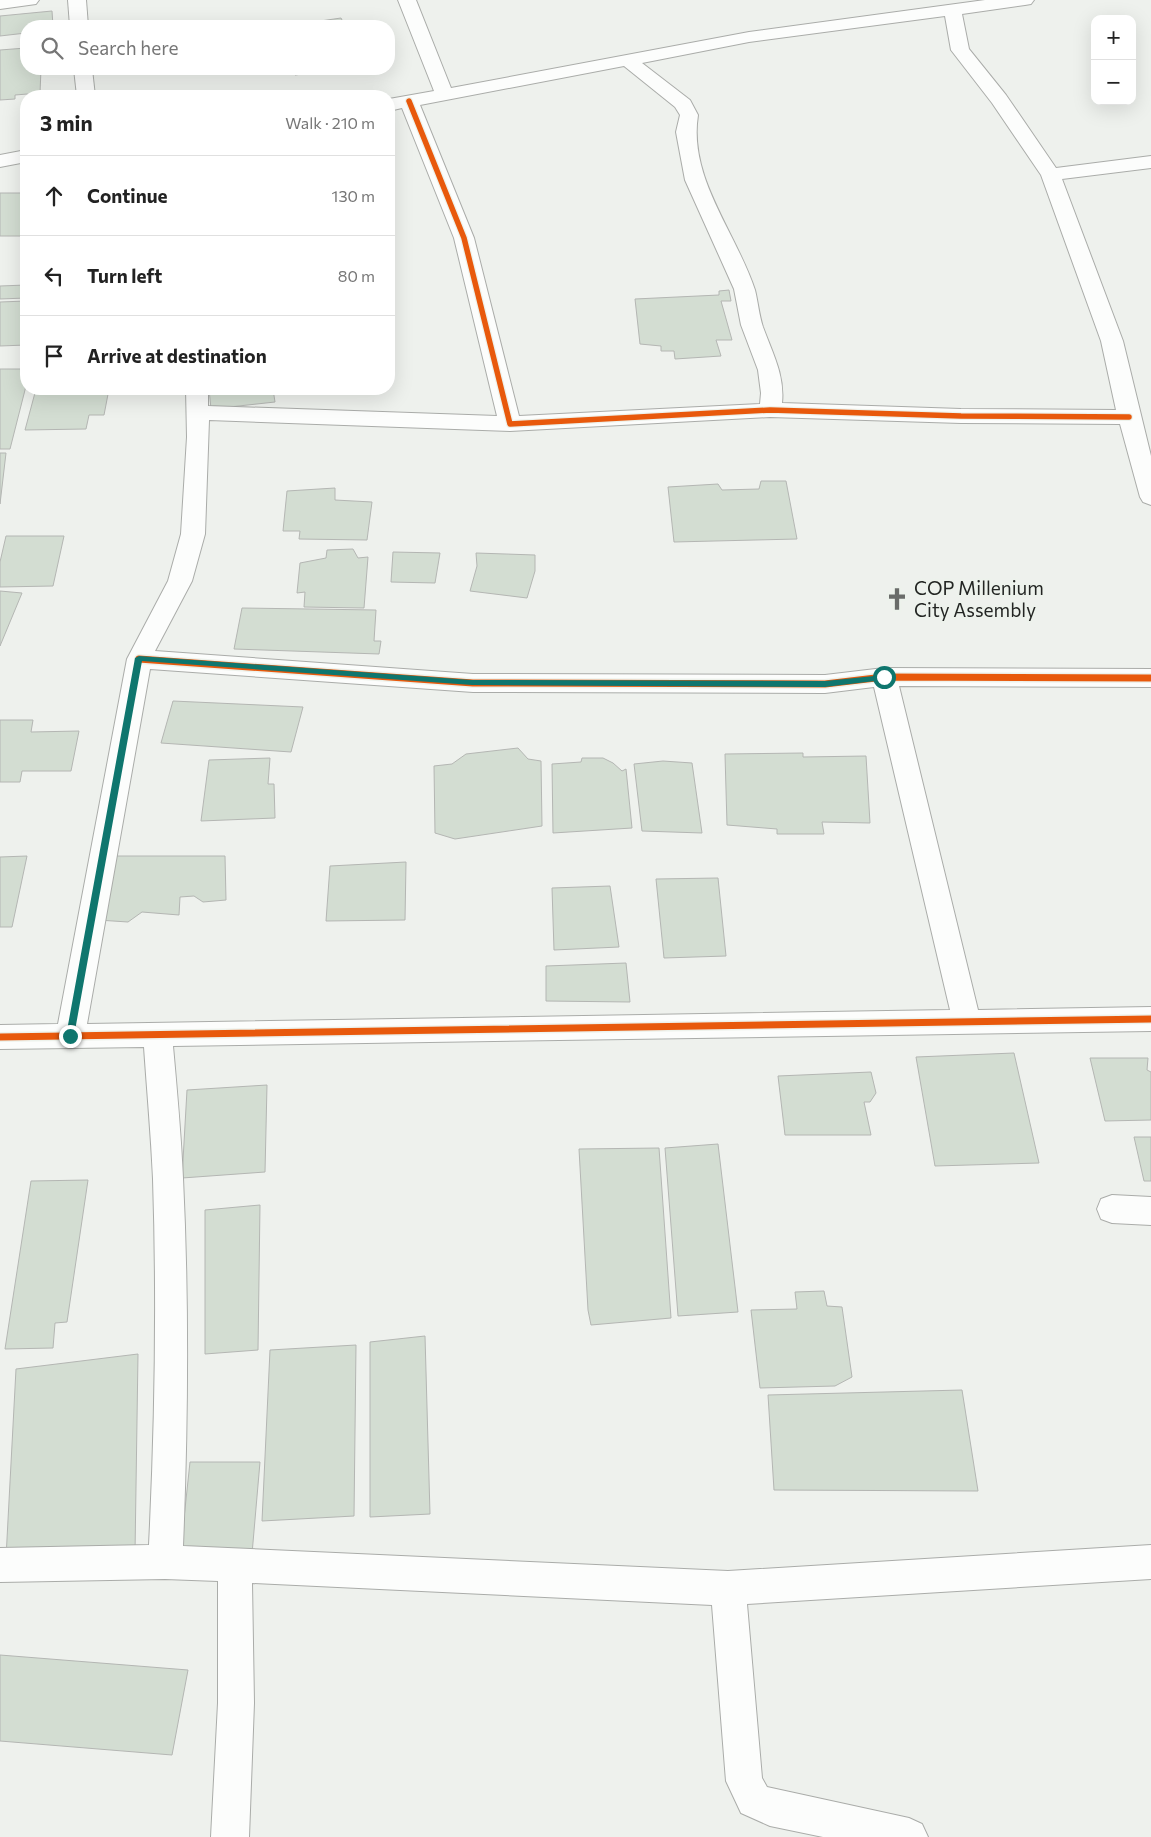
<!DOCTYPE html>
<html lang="en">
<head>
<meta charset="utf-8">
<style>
	:root { --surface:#fff; --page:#f2f2f2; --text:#222; --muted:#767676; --line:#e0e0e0 }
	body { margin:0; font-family:Commissioner,sans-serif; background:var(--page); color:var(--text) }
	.controls { position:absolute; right:15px; top:15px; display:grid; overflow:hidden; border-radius:10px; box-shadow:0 5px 20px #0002 }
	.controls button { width:45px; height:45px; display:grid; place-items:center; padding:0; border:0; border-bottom:1px solid var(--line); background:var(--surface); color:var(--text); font:25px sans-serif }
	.stop { position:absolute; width:15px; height:15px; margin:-11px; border:4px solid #0f766e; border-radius:50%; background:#fff }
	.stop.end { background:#0f766e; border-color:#fff; box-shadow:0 1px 5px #0008 }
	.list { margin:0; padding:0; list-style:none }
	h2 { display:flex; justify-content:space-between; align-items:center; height:65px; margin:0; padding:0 20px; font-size:21px }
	h2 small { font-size:16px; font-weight:400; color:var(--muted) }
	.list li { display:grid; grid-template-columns:32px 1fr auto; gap:15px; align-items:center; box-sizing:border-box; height:80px; padding:0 20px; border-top:1px solid var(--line) }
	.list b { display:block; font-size:19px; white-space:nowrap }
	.list em { font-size:16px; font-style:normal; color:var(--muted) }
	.icon { flex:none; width:28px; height:28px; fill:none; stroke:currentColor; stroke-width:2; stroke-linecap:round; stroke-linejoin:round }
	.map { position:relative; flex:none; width:1151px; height:1837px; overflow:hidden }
	.search { position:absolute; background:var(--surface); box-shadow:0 5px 20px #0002; left:20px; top:20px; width:375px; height:55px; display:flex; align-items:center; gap:12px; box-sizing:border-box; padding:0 18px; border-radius:20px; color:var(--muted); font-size:19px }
	.panel { position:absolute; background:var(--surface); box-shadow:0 5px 20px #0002; left:20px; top:90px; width:375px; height:305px; border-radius:20px }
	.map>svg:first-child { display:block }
	.building { fill:#d3ddd2; stroke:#b4b6b3 }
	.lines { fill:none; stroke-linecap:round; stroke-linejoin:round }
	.minor-casing { stroke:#aaaca9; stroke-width:2 }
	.minor { fill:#fcfdfc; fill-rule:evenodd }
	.cycleway-far1-casing { stroke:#edf2ec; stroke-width:8 }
	.cycleway-casing { stroke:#edf2ec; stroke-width:10 }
	.cycleway-far1 { stroke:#e8590c; stroke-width:5.5 }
	.cycleway { stroke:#e8590c; stroke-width:7 }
	.route { fill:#0f766e }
	.labels { text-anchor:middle; stroke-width:4.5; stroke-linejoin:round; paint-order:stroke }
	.poi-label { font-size:19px; fill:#232523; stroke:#edf2ec; text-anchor:start }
</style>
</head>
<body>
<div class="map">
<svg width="1151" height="1837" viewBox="0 0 1151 1837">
	<rect width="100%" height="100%" fill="#eef1ed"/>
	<g class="building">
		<polygon points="52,11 53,26 26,26 26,33 0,36 0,16"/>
		<polygon points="341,18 345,26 286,26"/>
		<polygon points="26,48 26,69 41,69 40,93 15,95 15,99 0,100 0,50"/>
		<polygon points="292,69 337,69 295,75"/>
		<rect x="0" y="193" width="26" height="43"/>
		<polygon points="26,285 26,298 0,299 0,286"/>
		<polygon points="729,290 731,301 721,301 732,340 716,340 721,356 675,359 674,351 661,351 661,346 640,344 635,299 719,295 719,291"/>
		<polygon points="26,301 26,345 0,346 0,302"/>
		<polygon points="0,369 26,369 26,386 10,449 0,449"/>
		<polygon points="36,389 109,389 104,415 89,415 86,429 25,430"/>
		<polygon points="209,389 273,389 275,402 211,409"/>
		<polygon points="0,453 6,453 0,504"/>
		<polygon points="761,481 786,481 797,539 674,542 668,487 718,484 722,490 759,489"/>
		<polygon points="335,488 335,500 372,502 367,540 299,539 300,531 283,531 287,491"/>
		<polygon points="6,536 64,536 53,586 0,587 0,562"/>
		<polygon points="353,549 358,558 368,557 364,608 304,607 305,592 297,593 300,563 326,558 327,550"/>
		<polygon points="393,552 440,553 435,583 391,582"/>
		<polygon points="476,553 535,555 535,571 527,598 470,591 477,566"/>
		<polygon points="0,591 22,593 0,646"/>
		<polygon points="242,608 376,610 374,641 381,641 379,654 234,649"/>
		<polygon points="173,701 303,707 291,752 161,743"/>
		<polygon points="0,720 33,720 31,732 79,731 71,771 22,771 20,782 0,782"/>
		<polygon points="518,748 528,759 541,761 542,826 455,839 435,833 434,766 452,764 466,754"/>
		<polygon points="803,753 803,757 866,756 870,823 822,822 824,834 777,834 777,829 727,825 725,754"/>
		<polygon points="270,758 268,784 274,784 275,818 201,821 209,760"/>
		<polygon points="582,758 603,758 613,763 622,771 626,769 632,828 553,833 552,764 581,762"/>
		<polygon points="663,761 692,763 702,833 642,831 634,764"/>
		<polygon points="27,856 12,927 0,927 0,857"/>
		<polygon points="109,856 225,856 226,900 203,902 194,896 180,897 179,915 142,912 128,922 98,920"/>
		<polygon points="406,862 405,920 326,921 330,866"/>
		<polygon points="718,878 726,956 664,958 656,879"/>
		<polygon points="610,886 619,947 554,950 552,888"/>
		<polygon points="626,963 630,1002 546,1001 546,966"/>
		<polygon points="1014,1053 1039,1163 935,1166 916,1057"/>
		<polygon points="1090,1058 1148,1058 1147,1070 1151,1072 1151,1120 1105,1121"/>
		<polygon points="871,1072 876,1093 870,1102 864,1102 871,1135 785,1135 778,1076"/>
		<polygon points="267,1085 265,1172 182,1178 187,1090"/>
		<polygon points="1134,1137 1151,1137 1151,1181 1144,1181"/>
		<polygon points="718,1144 738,1312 678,1316 665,1148"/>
		<polygon points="659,1148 671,1318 591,1325 588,1310 579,1149"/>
		<polygon points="88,1180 67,1322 55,1323 53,1348 5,1349 31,1181"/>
		<polygon points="260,1205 258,1350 205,1354 205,1210"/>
		<polygon points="824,1291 827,1306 842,1307 852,1377 835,1386 760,1388 751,1310 797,1309 795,1292"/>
		<polygon points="425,1336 430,1514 370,1517 370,1342"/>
		<polygon points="356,1345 354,1516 262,1521 270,1350"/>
		<polygon points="138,1354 135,1554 6,1558 16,1369"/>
		<polygon points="962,1390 978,1491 774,1490 768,1395"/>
		<polygon points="190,1462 260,1462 252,1554 180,1556"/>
		<polygon points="0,1655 188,1670 172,1755 0,1741"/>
	</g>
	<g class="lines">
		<defs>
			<g id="minor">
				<polygon points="0,0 39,0 36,4 0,9"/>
				<polygon points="68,0 86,0 88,26 70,26"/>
				<path d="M398,0H416L451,88L749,32L985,0H1034L1031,4L1025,5L962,14L969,49L1006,95L1056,168L1151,156V168L1062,179L1123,341L1151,456V505L1143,502L1140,497L1120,424L961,423L770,417L510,431L209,420L205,534L192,581L155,651L473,674L825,675L884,668L1151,669V687L899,686L978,1010L1151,1007V1031L173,1046C177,1090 181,1134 183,1178C189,1301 188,1423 183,1546L728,1571L1151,1545V1579L747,1604L762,1778L767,1787L909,1818L922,1824L928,1837H823L770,1826L741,1813L726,1781L712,1605L252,1583L254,1703L249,1837H211L218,1703V1581L165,1579L0,1582V1548L149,1545C155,1423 157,1301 153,1179C151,1135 147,1091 144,1047L0,1049V1025L58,1024L127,659L168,581L181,534L187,437L186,389H208V406L497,416L454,238L402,108L389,111V99L434,91ZM945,16L951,50L992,103L1041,175L1101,341L1116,410L961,409L782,403C785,375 772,352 763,327C759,315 758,302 755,290C736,232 688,178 698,115L690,100L642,63L749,42ZM624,66L675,107L680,115L676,132L685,180L734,289L741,325L758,370L761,393L760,404L519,416L474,238L420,105ZM150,669L473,692L825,693L874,687L950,1010L87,1024Z"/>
				<polygon points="74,69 92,69 95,96 77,96"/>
				<polygon points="26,150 26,162 0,167 0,155"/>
				<polygon points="1112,1195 1151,1197 1151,1225 1112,1223 1101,1219 1097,1209 1101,1199"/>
			</g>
		</defs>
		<use href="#minor" class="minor-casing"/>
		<use href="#minor" class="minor"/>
		<defs>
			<polyline id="cycleway-far1" points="409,101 464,238 510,424 770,410 961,416 1129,417"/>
			<g id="cycleway">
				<polyline points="139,659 473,683 825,684 884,677 1151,678"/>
				<polyline points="0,1037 1151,1019"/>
			</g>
		</defs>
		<use href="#cycleway-far1" class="cycleway-far1-casing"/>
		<use href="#cycleway" class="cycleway-casing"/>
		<use href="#cycleway-far1" class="cycleway-far1"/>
		<use href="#cycleway" class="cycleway"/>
	</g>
	<polygon class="route" points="139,656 472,680 825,681 884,675 888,677 884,680 825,687 472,685 142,661 74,1036 70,1040 66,1036 135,658"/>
	<defs>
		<symbol id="church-bare" viewBox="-9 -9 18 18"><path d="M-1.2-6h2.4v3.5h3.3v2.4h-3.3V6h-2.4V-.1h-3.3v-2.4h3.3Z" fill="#6a6c6a" stroke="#edf2ec" stroke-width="2.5" paint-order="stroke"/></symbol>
	</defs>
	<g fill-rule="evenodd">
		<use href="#church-bare" x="881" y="583" width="32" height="32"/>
	</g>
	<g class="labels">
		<g class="poi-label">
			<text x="914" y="595">COP Millenium<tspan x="914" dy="22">City Assembly</tspan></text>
		</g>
	</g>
</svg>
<div class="controls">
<button>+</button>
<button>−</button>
</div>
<div class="stop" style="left:884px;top:677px"></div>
<div class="stop end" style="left:70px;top:1036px"></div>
<div class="search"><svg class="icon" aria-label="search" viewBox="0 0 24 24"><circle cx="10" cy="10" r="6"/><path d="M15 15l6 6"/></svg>Search here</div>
<section class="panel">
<h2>3 min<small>Walk · 210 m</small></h2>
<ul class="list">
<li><svg class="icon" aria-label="ahead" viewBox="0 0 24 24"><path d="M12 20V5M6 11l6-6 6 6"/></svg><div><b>Continue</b></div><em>130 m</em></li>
<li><svg class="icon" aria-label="left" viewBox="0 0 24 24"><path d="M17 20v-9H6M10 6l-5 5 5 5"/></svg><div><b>Turn left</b></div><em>80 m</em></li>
<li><svg class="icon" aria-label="arrive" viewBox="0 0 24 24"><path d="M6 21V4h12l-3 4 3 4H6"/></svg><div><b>Arrive at destination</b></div></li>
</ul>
</section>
</div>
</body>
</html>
